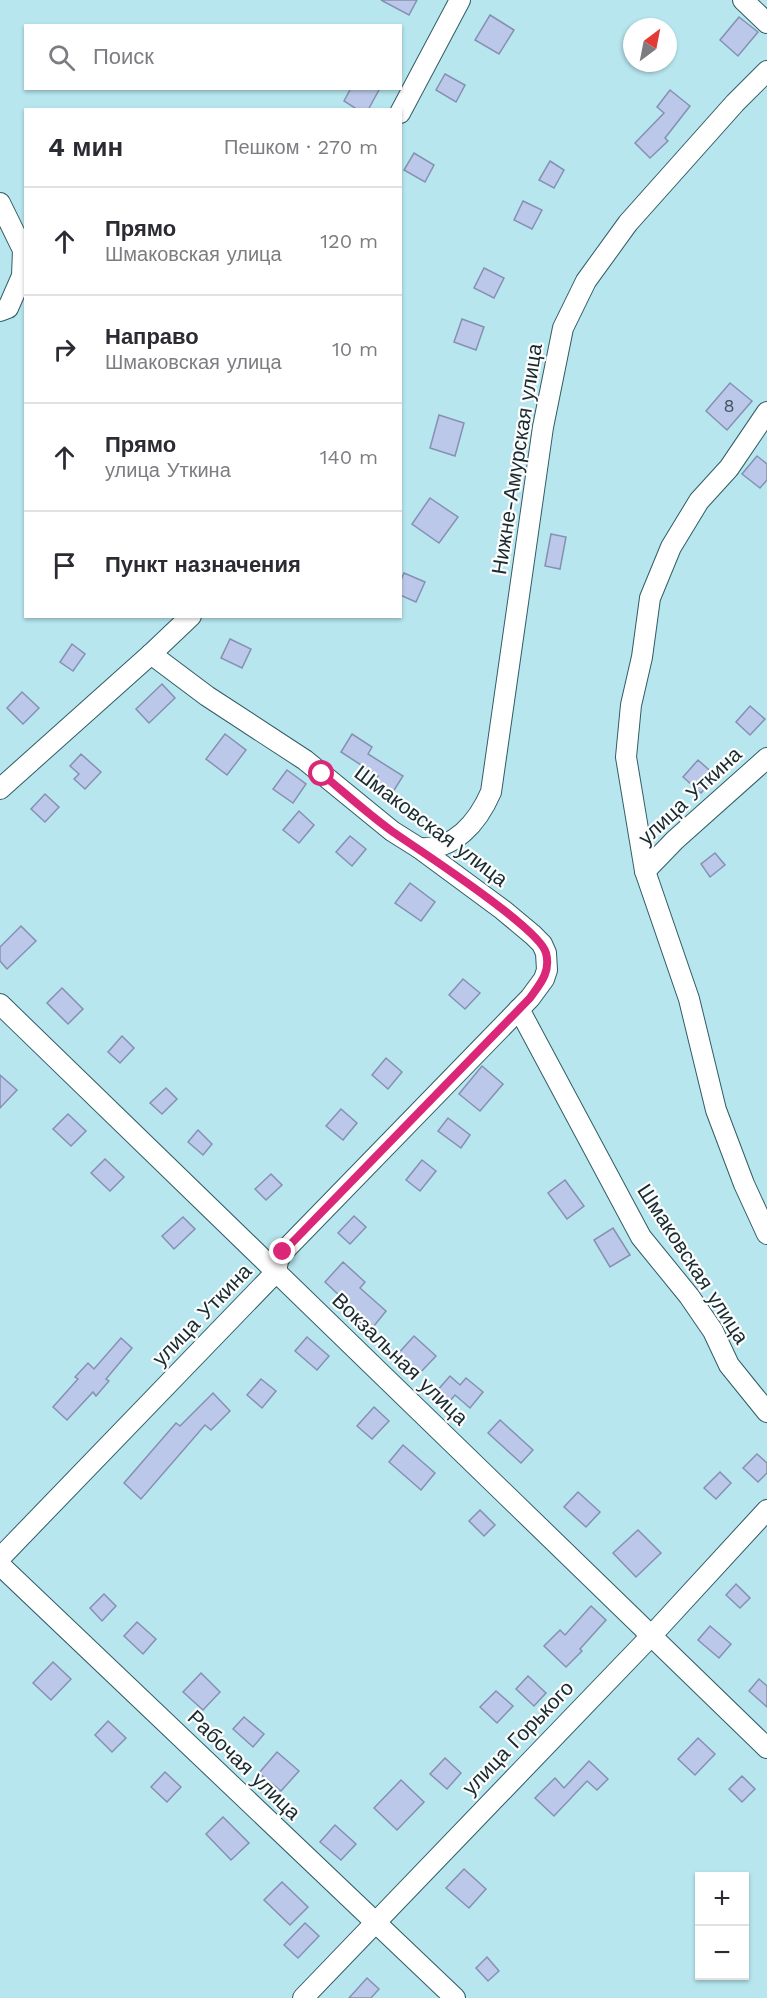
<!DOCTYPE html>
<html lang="ru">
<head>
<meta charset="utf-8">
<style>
	:root { --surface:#fff; --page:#f2f2f3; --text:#2b2b33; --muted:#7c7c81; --line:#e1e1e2 }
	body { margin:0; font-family:"Work Sans",sans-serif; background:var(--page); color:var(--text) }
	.controls { position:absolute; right:18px; bottom:18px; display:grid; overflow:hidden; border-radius:0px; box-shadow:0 2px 4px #0004 }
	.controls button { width:54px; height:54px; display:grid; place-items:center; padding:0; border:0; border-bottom:2px solid var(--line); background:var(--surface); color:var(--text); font:30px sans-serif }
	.compass { position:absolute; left:623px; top:18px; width:54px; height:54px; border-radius:50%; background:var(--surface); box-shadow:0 2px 4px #0004; rotate:32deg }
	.stop { position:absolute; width:18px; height:18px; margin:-14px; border:4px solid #db2777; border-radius:50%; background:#fff }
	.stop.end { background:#db2777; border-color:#fff; box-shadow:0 2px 6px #0008 }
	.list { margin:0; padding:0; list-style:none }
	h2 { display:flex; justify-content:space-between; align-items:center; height:78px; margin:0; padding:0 24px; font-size:26px }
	h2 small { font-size:20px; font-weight:400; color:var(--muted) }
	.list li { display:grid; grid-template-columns:39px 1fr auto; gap:18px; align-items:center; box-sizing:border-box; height:108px; padding:0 24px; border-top:2px solid var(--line) }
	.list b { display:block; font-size:22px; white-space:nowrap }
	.list p { margin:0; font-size:20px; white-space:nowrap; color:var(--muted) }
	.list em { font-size:20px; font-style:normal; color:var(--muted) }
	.icon { flex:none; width:33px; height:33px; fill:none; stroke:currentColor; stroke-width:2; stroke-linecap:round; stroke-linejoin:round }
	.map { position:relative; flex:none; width:767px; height:1998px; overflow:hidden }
	.search { position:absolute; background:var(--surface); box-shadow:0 2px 4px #0004; left:24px; top:24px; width:378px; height:66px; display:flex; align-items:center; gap:15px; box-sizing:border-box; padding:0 21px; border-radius:0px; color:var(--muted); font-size:22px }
	.panel { position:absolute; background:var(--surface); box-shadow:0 2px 4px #0004; left:24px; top:108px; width:378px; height:510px; border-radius:0px }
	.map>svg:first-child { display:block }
	.building { fill:#bcc8ea; stroke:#8691b2; stroke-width:1.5 }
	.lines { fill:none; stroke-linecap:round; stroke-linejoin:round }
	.minor-casing { stroke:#305c64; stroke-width:22 }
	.minor { stroke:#fff; stroke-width:20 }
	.route { stroke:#db2777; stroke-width:8 }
	.labels { text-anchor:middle; stroke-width:4.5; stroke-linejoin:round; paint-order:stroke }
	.number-label { font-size:18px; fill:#42525e }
	.street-label { font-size:21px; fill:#192b2f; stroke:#fdfdfd }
</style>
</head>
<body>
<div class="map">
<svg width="767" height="1998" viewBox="0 0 767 1998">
	<rect width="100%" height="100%" fill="#b7e6ef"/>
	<g class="building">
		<polygon points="381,0 417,0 409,15"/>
		<polygon points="490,15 514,30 499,54 475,40"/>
		<polygon points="739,17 758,32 738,56 720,40"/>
		<polygon points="445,74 465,85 456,102 436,90"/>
		<polygon points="351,88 380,88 368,110 358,110 344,101"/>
		<polygon points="670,90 690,106 665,138 668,141 650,158 635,143 664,113 657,107"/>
		<polygon points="414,153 434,165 425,182 404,170"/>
		<polygon points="550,161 564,170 554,188 539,180"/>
		<polygon points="523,201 542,210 532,229 514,220"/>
		<polygon points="484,268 504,278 494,298 474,288"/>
		<polygon points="462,319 484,327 476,350 454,342"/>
		<polygon points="730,383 752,401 727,430 706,411"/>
		<polygon points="439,415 464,423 455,456 430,448"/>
		<polygon points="757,456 767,464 767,480 760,488 742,474"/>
		<polygon points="430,498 458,517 439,543 412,524"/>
		<polygon points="551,534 566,537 560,569 545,566"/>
		<polygon points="404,573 425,582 416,602 400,595 400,582"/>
		<polygon points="230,639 251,649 242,668 221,658"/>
		<polygon points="72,644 85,654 73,671 60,662"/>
		<polygon points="162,684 175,698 149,723 136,709"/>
		<polygon points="22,692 39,708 23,724 7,708"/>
		<polygon points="750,706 765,719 750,735 736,722"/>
		<polygon points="225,734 246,750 227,775 206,759"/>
		<polygon points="352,734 372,747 368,754 403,776 391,795 373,784 378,776 341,752"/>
		<polygon points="81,754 101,772 85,789 74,779 79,774 70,766"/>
		<polygon points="698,760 716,776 701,793 683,777"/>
		<polygon points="287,770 306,784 293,803 273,789"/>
		<polygon points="45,794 59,807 45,822 31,809"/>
		<polygon points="299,811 314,825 299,843 283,830"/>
		<polygon points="350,836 366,849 352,866 336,852"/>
		<polygon points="715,853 725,865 710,877 701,864"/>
		<polygon points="410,883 435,902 421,921 395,903"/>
		<polygon points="21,926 36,941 7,969 0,961 0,947"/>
		<polygon points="463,979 480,993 465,1009 449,995"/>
		<polygon points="62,988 83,1009 68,1024 47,1003"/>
		<polygon points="122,1036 134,1048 120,1063 108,1052"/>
		<polygon points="386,1058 402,1072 388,1089 372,1075"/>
		<polygon points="482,1066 503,1084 480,1111 459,1094"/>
		<polygon points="0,1075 17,1090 0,1108"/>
		<polygon points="166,1088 177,1099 162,1114 150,1103"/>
		<polygon points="341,1109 357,1123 343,1140 326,1126"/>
		<polygon points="68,1114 86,1131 71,1146 53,1129"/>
		<polygon points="448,1118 470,1135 461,1148 438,1131"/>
		<polygon points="198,1130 212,1144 203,1155 188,1142"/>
		<polygon points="105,1159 124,1177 110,1191 91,1173"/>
		<polygon points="422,1160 436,1171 420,1191 406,1180"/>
		<polygon points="271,1174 282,1185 266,1200 255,1189"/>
		<polygon points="565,1180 584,1206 567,1219 548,1193"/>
		<polygon points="354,1216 366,1227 350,1244 338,1233"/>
		<polygon points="183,1217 195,1229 174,1249 162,1236"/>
		<polygon points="613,1228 630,1255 610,1267 594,1240"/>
		<polygon points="343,1262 365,1282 360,1288 386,1311 370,1331 355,1318 359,1314 325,1282"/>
		<polygon points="414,1336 436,1356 417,1376 396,1356"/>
		<polygon points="307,1337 329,1356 317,1370 295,1351"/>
		<polygon points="121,1338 132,1348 106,1379 109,1381 96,1396 93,1392 67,1420 53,1407 78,1379 75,1377 88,1363 94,1369"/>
		<polygon points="450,1376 460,1385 466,1378 483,1392 470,1408 455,1395 449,1402 436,1392"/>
		<polygon points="261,1379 276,1391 262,1408 247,1395"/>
		<polygon points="213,1393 230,1411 211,1430 205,1425 141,1499 124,1483 176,1423 180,1426"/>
		<polygon points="374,1407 389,1421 372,1439 357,1426"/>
		<polygon points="500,1420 533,1450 521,1463 488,1433"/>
		<polygon points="403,1445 435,1473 421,1490 389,1462"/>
		<polygon points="757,1454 767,1463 767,1473 758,1482 743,1468"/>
		<polygon points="720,1472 731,1483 716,1499 704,1488"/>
		<polygon points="578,1492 600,1512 586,1527 564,1507"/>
		<polygon points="480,1510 495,1525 484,1536 469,1521"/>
		<polygon points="638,1530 661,1553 636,1577 613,1553"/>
		<polygon points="736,1584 750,1598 740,1608 726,1595"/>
		<polygon points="104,1594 116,1606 102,1621 90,1608"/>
		<polygon points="591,1606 606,1620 580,1649 582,1651 566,1667 544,1646 560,1630 565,1635"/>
		<polygon points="137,1622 156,1639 143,1654 124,1636"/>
		<polygon points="710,1626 731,1644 719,1658 698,1640"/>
		<polygon points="53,1662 71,1679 51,1700 33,1683"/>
		<polygon points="201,1673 220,1692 203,1710 183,1692"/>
		<polygon points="528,1676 546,1693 534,1706 516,1689"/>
		<polygon points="759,1679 767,1686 767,1707 749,1691"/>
		<polygon points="496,1691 513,1706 497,1723 480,1707"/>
		<polygon points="244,1717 264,1734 253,1747 233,1729"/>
		<polygon points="108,1721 126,1738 112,1752 95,1735"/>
		<polygon points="698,1738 715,1754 695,1775 678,1759"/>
		<polygon points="277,1752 299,1771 281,1791 259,1773"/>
		<polygon points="445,1758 461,1773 447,1789 430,1774"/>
		<polygon points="589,1761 608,1779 597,1790 587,1781 554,1816 535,1798 555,1778 564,1788"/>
		<polygon points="165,1772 181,1787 167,1802 151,1787"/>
		<polygon points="742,1776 755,1789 742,1802 729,1789"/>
		<polygon points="401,1780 424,1802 397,1830 374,1808"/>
		<polygon points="223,1817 249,1843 231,1860 206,1834"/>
		<polygon points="335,1825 356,1844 341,1860 320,1842"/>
		<polygon points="464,1869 486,1889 469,1908 446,1888"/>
		<polygon points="282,1882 308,1907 290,1925 264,1900"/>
		<polygon points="305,1923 319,1936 298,1958 284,1945"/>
		<polygon points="487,1957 499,1971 488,1981 476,1968"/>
		<polygon points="367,1978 379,1989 371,1998 349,1998"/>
	</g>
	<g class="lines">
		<defs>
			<g id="minor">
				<polyline points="743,0 767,23"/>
				<polyline points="400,113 460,0"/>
				<polyline points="0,203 23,250 22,276 8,308 0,311"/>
				<polyline points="767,412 729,468 699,501 671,547 650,598 642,657 631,705 626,757 645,871 689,999 716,1110 744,1184 767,1234"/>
				<polyline points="0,789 151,654 191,616"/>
				<path d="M419,848C454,851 478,822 491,792L543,427L563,328L586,281L628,223L735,103L767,71"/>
				<polyline points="645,871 675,840 767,758"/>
				<polyline points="0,1004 767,1748"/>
				<polyline points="519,1009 641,1237 689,1296 713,1331 729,1365 767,1412"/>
				<polyline points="0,1558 276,1272 278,1261 283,1252 530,998 544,979 547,970 546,953 542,944 533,935 503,910 419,848 392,831 305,760 207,696 151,654"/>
				<polyline points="0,1565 455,1998"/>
				<polyline points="303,1998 652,1635 767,1510"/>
			</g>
		</defs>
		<use href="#minor" class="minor-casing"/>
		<use href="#minor" class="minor"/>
	</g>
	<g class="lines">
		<path class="route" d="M283,1252L530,998C540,984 551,972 546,953C540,928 419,850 393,832C368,814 345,793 322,774"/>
	</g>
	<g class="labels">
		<g class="number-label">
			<text x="729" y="412">8</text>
		</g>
		<g class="street-label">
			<text transform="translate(517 459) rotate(-81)" y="7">Нижне-Амурская улица</text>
			<text transform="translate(690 796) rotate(-43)" y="7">улица Уткина</text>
			<text transform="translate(431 826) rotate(37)" y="7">Шмаковская улица</text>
			<text transform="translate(693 1264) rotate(57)" y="7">Шмаковская улица</text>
			<text transform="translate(202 1315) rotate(-46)" y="7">улица Уткина</text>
			<text transform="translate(400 1359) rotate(44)" y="7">Вокзальная улица</text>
			<text transform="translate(518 1738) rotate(-46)" y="7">улица Горького</text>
			<text transform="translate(244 1765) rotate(44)" y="7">Рабочая улица</text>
		</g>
	</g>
</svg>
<div class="controls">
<button>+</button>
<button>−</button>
</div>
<svg class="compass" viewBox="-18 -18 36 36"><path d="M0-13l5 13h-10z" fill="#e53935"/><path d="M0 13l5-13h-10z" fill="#7c7c81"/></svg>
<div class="stop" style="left:322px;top:774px"></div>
<div class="stop end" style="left:283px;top:1252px"></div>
<div class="search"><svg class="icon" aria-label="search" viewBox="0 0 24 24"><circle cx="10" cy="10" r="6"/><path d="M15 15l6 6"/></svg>Поиск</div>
<section class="panel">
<h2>4 мин<small>Пешком · 270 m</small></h2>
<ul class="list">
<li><svg class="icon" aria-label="ahead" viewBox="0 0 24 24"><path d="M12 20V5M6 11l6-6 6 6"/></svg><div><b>Прямо</b><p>Шмаковская улица</p></div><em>120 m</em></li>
<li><svg class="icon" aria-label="right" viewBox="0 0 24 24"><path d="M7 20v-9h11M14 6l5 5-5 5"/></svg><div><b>Направо</b><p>Шмаковская улица</p></div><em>10 m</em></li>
<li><svg class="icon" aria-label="ahead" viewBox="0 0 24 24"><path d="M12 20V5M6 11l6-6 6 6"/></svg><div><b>Прямо</b><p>улица Уткина</p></div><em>140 m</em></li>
<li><svg class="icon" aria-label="arrive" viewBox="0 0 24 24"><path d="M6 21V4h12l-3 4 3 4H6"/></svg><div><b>Пункт назначения</b></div></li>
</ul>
</section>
</div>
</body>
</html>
